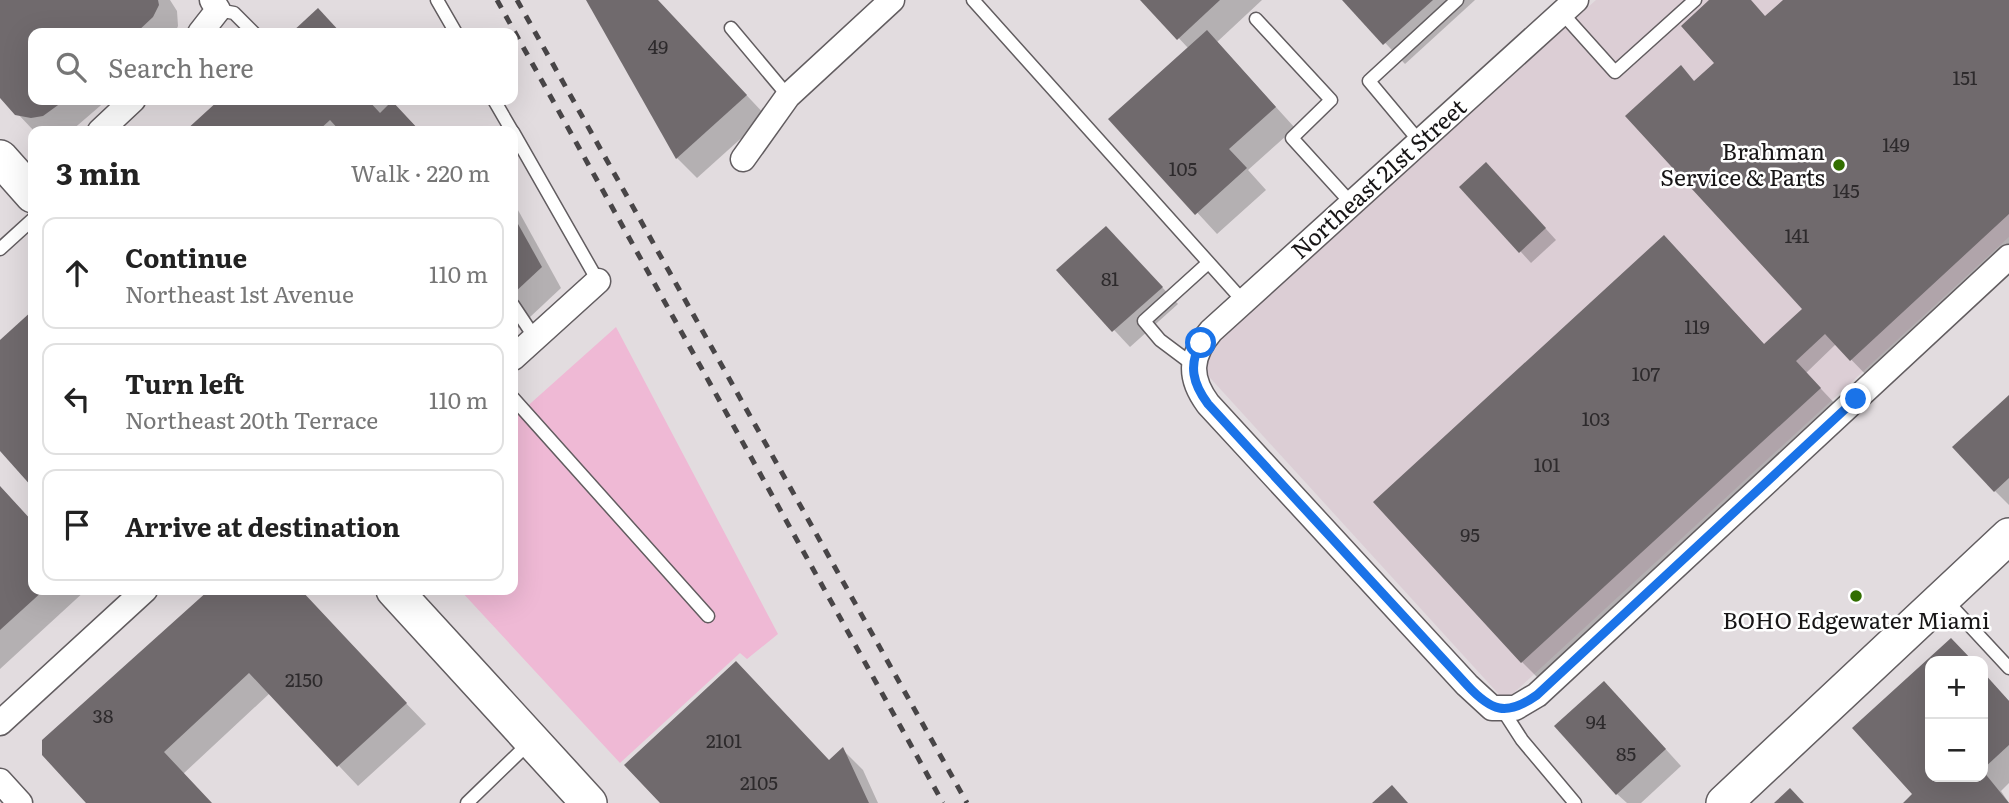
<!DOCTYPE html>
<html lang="en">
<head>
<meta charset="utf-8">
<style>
	:root { --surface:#fff; --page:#f2f2f2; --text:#222; --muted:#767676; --line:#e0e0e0 }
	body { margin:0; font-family:Literata,serif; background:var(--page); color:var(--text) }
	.controls { position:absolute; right:21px; bottom:21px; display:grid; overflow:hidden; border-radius:14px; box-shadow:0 7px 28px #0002 }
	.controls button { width:63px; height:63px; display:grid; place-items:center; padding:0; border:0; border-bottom:2px solid var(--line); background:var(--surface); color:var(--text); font:35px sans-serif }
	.stop { position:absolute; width:21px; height:21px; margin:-16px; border:5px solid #1a73e8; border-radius:50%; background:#fff }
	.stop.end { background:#1a73e8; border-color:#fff; box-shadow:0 2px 7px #0008 }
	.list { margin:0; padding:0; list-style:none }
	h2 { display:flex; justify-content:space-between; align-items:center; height:91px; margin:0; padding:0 28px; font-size:30px }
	h2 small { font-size:23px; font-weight:400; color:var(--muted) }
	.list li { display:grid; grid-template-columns:46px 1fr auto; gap:21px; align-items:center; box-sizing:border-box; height:112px; margin:0 14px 14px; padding:0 14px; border:2px solid var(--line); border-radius:14px }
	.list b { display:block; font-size:26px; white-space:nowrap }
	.list p { margin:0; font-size:23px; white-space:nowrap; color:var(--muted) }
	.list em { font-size:23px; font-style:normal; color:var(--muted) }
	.icon { flex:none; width:38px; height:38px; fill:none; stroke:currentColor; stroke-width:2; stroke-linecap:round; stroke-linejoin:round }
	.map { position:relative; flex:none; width:2009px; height:803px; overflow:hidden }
	.search { position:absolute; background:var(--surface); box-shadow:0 7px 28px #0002; left:28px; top:28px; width:490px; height:77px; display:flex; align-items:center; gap:18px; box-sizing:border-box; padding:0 24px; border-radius:14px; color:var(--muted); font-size:26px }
	.panel { position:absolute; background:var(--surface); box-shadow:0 7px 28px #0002; left:28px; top:126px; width:490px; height:469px; border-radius:14px }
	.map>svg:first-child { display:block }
	.built { fill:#dcced5 }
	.green { fill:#efb9d5 }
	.shadow { fill:#0003 }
	.building { fill:#706a6d }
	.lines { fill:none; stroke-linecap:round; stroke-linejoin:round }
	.lane-casing { stroke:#625d60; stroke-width:15 }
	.street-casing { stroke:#625d60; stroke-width:27 }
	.secondary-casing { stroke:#625d60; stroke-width:38 }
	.lane { stroke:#fff; stroke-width:12 }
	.street { stroke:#fff; stroke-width:24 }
	.secondary { stroke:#fff; stroke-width:35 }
	.rail { stroke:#484547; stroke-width:5; stroke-dasharray:9 9; stroke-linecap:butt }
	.route { stroke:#1a73e8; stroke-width:9 }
	.poi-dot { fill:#326e00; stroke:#fff; stroke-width:2.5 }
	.labels { text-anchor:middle; stroke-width:5; stroke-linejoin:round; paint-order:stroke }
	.number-label { font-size:19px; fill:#2d2a2c }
	.poi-label { font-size:23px; fill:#171516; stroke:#fff; text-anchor:end }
	.street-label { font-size:23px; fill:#171516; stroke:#fff }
</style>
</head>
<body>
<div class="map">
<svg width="2009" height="803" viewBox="0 0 2009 803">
	<rect width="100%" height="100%" fill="#e2dcdf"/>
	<polygon class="built" points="1596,0 2009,0 2009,237 1505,701 1192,358"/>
	<polygon class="green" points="616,327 778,634 747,659 740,653 620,763 460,590 513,590 513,419"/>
	<g class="shadow">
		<polygon points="0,0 170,0 177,11 178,26 175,33 33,33 33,100 107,100 71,131 34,131 0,95"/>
		<polygon points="588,0 657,0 766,116 697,178 677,158"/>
		<polygon points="1143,0 1262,0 1217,42 1295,128 1248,170 1266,190 1217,234 1111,119 1189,49"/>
		<polygon points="1345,0 1475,0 1405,64"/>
		<polygon points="1711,0 1750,0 1766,18 1786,0 2009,0 2009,253 1871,380 1836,344 1806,373 1840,409 1542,682 1522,662 1664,237 1765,345 1804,309 1695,82 1717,63"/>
		<polygon points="222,100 396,100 392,103 420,131 187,131"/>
		<polygon points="1497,175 1556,240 1531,263 1462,187"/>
		<polygon points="513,201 561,288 513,333"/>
		<polygon points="1122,245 1178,304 1130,347 1059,271"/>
		<polygon points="33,312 33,485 0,449 0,343"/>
		<polygon points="2009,397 2009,505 1995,491"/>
		<polygon points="0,487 33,523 33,590 86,590 0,669"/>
		<polygon points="212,590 297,590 426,724 358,786 270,693 183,774 211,803 88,803 44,741"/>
		<polygon points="1951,640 1972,661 1930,661 1930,777 1983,777 1983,673 2009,701 2009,783 2001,791 2009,803 1905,803 1915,794 1855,729"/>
		<polygon points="1620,699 1681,766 1641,803 1627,803 1617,794"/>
		<polygon points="843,750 863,770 878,803 662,803 829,762"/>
	</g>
	<g class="building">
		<polygon points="0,0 158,0 159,5 153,17 136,33 33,33 33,100 65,100 43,116 31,118 15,115 0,98"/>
		<polygon points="586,0 658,0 747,95 676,159"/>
		<polygon points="1140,0 1220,0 1177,40"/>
		<polygon points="1342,0 1433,0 1383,45"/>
		<polygon points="1709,0 1751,0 1765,16 1783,0 2009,0 2009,214 1850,361 1825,334 1796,361 1821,388 1521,663 1373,502 1664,235 1764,344 1802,309 1625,116 1681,65 1694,81 1714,63 1681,26"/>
		<polygon points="318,8 341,33 291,33"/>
		<polygon points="1207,30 1276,107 1229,149 1247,168 1195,215 1108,119"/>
		<polygon points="219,100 368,100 380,113 392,101 420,131 340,131 330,120 318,131 185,131"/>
		<polygon points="1486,162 1546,228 1519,253 1459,187"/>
		<polygon points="513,215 542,267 513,294"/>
		<polygon points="1106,226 1163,287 1112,332 1056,270"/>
		<polygon points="33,310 33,488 0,451 0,340"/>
		<polygon points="2009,395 2009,478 1994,492 1952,447"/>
		<polygon points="0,486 33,522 33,590 44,590 0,630"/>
		<polygon points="209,590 301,590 407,703 337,767 249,673 164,752 212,803 86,803 42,755 42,740"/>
		<polygon points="1951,638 1973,661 1930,661 1930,777 1983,777 1983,771 2009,803 1903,803 1912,794 1852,728"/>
		<polygon points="736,661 829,760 843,747 869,803 660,803 624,765"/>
		<polygon points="1983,672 2009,701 2009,745 1983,769"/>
		<polygon points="1604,681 1666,749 1616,795 1554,726"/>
		<polygon points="1392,785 1408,803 1372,803"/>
		<polygon points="1790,788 1804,803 1774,803"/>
	</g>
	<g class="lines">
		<defs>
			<g id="lane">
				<polyline points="437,0 456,33"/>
				<polyline points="973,0 1244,302"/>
				<polyline points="218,10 234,13 254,33"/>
				<polyline points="1562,13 1615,72 1695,0"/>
				<polyline points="1256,19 1331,100 1292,138 1352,204"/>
				<polyline points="731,28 788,96"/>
				<polyline points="494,100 512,131"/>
				<polyline points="513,132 598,281"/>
				<polyline points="1420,142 1369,81 1457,0"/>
				<polyline points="0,249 33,219"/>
				<polyline points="513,305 535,338"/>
				<polyline points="1192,364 1160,340 1144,321 1207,264"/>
				<polyline points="513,398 708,616"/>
				<polyline points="1945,599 2009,668"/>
				<polyline points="1502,709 1522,740 1575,803"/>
				<polyline points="467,803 529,743"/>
			</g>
			<g id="street">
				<path d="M1576,0L1211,331C1190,356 1188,377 1208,404L1467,685L1492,708H1515L1537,695L2009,257"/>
				<polyline points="200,33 218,10 212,0"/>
				<polyline points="100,131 133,100"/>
				<polyline points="743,159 788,96 892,0"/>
				<polyline points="513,358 598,281"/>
				<polyline points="0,723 145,590"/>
				<polyline points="0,781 20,803"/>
			</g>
			<g id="secondary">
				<polyline points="0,158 33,195"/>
				<polyline points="394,590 589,803"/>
				<polyline points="1724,803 2009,536"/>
			</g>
		</defs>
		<use href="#lane" class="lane-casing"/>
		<use href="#street" class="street-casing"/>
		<use href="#secondary" class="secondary-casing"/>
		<use href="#lane" class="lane"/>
		<use href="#street" class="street"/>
		<use href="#secondary" class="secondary"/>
		<g class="rail">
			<polyline points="497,0 943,803"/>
			<polyline points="517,0 967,803"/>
		</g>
	</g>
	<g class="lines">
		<path class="route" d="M1201,343C1188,365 1193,384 1208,404L1467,685C1491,711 1506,717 1537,695L1856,399"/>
	</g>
	<g class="poi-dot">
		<circle cx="1839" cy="165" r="7"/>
		<circle cx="1856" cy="596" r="7"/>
	</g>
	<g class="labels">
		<g class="number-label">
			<text x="658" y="54">49</text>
			<text x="1965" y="85">151</text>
			<text x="1896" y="152">149</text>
			<text x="1183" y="176">105</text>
			<text x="1846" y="198">145</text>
			<text x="1797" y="243">141</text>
			<text x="1110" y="286">81</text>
			<text x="1697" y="334">119</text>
			<text x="1646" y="381">107</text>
			<text x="1596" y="426">103</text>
			<text x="1547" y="472">101</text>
			<text x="1470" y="542">95</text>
			<text x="304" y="687">2150</text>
			<text x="103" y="723">38</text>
			<text x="1596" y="729">94</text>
			<text x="724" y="748">2101</text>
			<text x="1626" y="761">85</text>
			<text x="759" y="790">2105</text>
		</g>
		<g class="poi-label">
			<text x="1825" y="160">Brahman<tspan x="1825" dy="26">Service &amp; Parts</tspan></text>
			<text x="1856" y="629" text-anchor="middle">BOHO Edgewater Miami</text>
		</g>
		<g class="street-label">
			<text transform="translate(1379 179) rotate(-42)" y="8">Northeast 21st Street</text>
		</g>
	</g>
</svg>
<div class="controls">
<button>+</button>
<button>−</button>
</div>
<div class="stop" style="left:1201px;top:343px"></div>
<div class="stop end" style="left:1856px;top:399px"></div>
<div class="search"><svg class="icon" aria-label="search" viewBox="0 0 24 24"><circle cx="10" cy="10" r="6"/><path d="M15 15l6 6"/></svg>Search here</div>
<section class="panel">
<h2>3 min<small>Walk · 220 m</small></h2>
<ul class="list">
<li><svg class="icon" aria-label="ahead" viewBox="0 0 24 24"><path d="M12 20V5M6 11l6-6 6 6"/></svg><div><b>Continue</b><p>Northeast 1st Avenue</p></div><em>110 m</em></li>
<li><svg class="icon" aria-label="left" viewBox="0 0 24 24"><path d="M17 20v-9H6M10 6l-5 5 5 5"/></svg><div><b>Turn left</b><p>Northeast 20th Terrace</p></div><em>110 m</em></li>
<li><svg class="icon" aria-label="arrive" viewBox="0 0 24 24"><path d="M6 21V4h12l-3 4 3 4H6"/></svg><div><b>Arrive at destination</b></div></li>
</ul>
</section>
</div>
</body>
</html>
